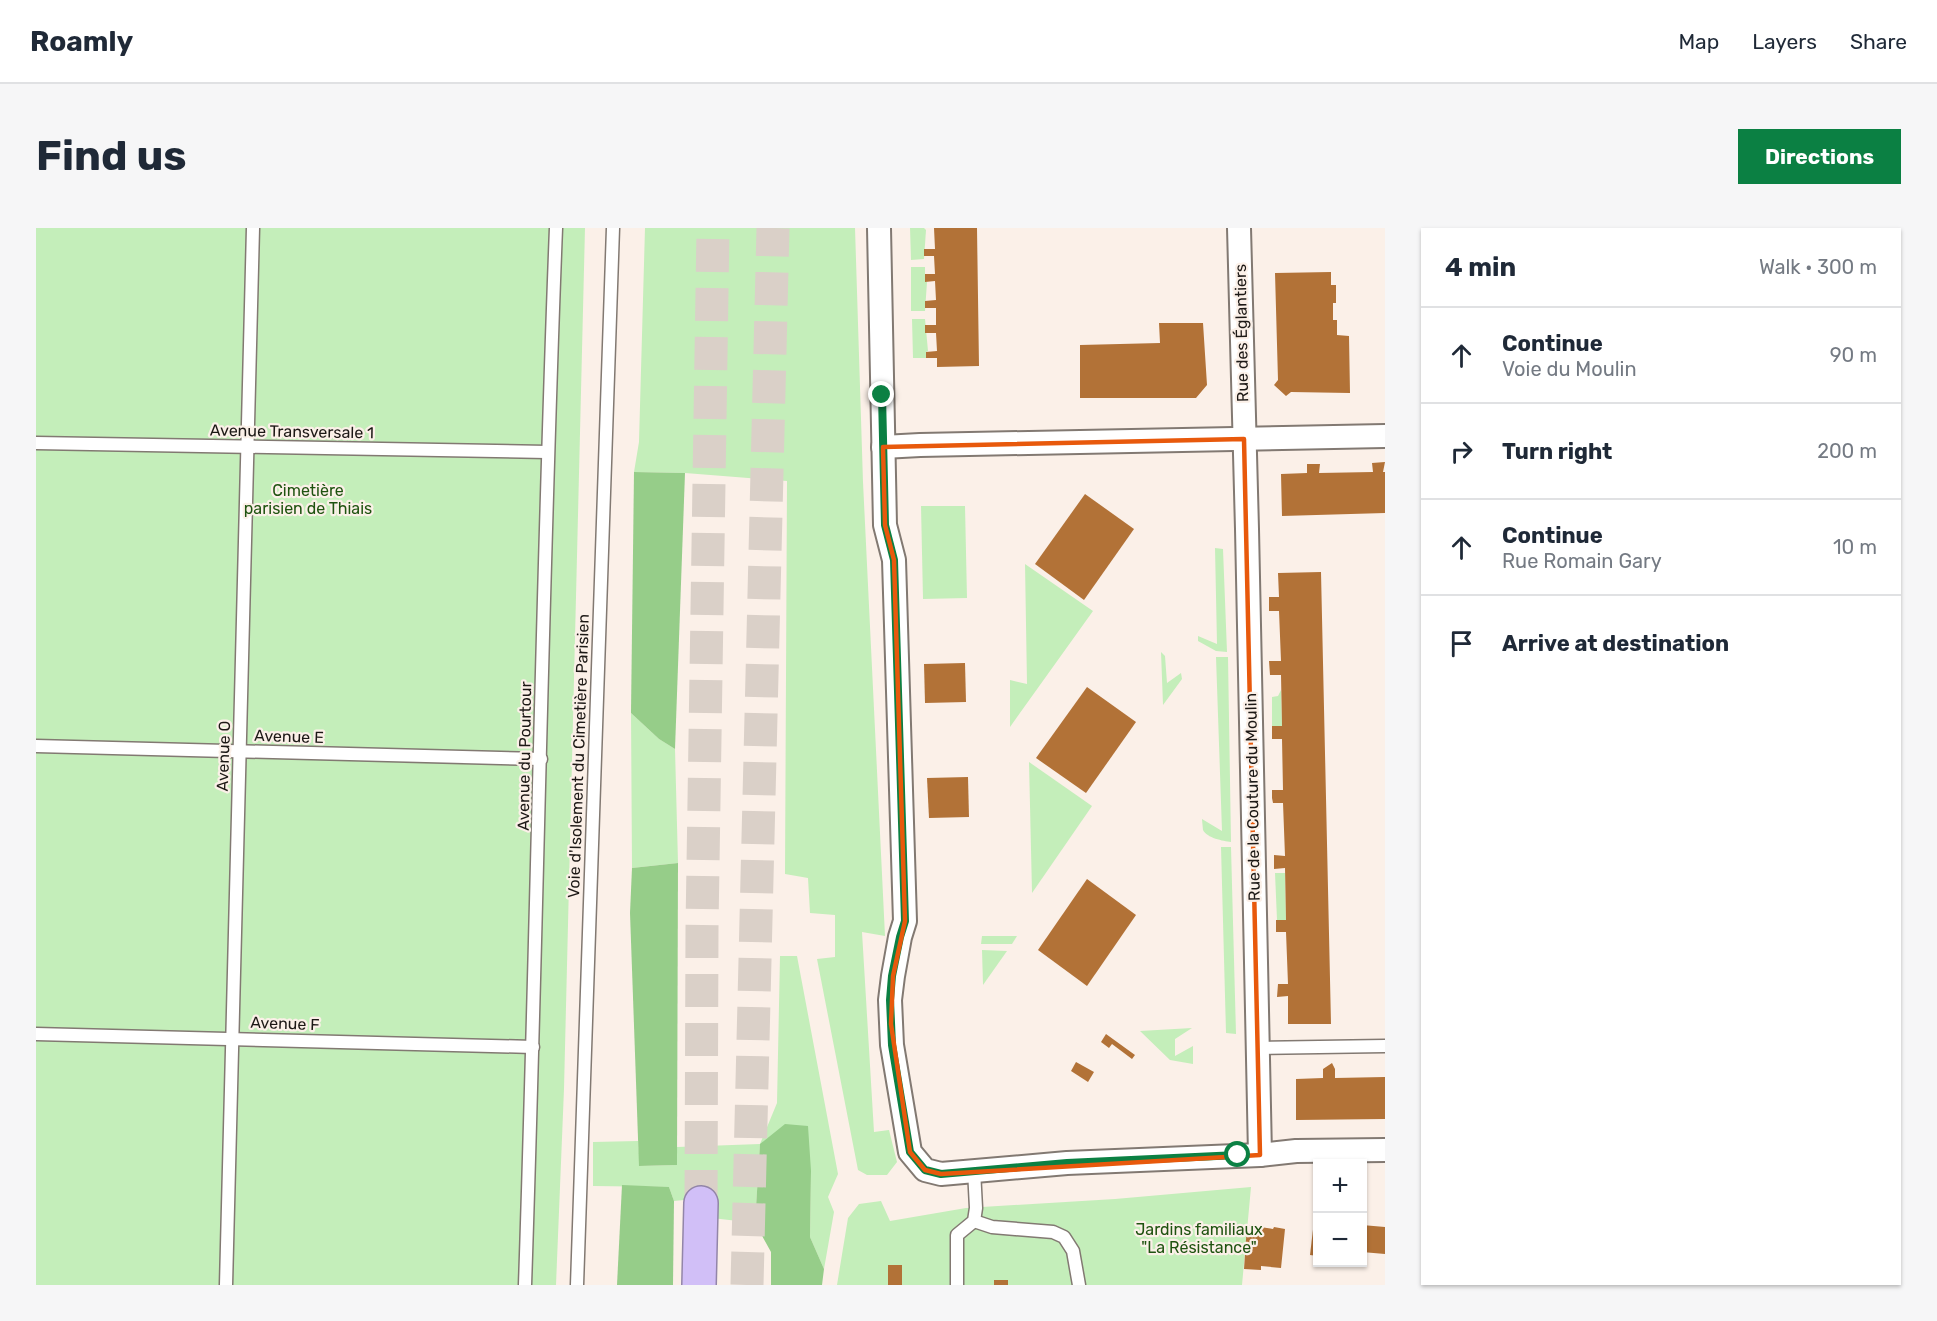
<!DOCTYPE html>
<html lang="en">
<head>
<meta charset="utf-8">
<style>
	:root { --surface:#fff; --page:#f6f6f7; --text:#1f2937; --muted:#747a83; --line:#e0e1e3; --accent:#0b8043 }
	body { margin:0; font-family:Rubik,sans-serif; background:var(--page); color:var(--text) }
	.controls { position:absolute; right:18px; bottom:18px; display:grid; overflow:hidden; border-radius:0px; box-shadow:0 2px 4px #0004 }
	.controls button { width:54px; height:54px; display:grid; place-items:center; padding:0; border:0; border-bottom:2px solid var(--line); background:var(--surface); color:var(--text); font:30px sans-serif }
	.stop { position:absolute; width:18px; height:18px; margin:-14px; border:4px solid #0b8043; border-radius:50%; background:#fff }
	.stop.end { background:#0b8043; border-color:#fff; box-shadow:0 2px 6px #0008 }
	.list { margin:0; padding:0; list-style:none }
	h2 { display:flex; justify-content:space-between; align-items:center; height:78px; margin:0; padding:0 24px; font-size:26px }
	h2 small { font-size:20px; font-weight:400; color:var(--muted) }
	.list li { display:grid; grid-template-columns:39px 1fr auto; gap:18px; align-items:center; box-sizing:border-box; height:96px; padding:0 24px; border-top:2px solid var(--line) }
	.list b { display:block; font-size:22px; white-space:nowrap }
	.list p { margin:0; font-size:20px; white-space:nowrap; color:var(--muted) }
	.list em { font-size:20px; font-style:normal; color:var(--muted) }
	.icon { flex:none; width:33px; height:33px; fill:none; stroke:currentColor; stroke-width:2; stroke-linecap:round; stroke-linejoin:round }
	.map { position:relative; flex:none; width:1349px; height:1057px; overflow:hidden; border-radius:0px }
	header { display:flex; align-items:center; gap:36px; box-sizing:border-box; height:84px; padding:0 30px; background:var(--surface); border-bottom:2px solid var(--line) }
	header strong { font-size:28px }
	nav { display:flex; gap:33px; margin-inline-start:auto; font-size:21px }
	.intro { display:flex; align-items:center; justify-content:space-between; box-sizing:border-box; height:144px; padding:0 36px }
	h1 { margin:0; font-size:42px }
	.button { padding:15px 27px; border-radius:0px; background:var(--accent); color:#fff; font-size:21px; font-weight:700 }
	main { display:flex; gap:36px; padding:0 36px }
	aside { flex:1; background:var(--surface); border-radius:0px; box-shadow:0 2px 4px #0004 }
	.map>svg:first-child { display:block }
	.green { fill:#c4eeba }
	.forest { fill:#96cd89 }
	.building { fill:#b27237 }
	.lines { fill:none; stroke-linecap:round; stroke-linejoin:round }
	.motorway-tunnel { stroke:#dad0c8; stroke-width:33; stroke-dasharray:33 16; stroke-linecap:butt }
	.service-casing { stroke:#827972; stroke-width:15 }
	.minor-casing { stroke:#827972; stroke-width:26 }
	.motorway-casing { stroke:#9285a8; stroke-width:36 }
	.service { stroke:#fff; stroke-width:12 }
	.minor { stroke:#fff; stroke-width:22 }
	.motorway { stroke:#d1bff7; stroke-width:33 }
	.route { stroke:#0b8043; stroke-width:8 }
	.marked { fill:none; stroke:#e8590c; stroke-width:4.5; stroke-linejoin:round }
	.labels { text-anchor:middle; stroke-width:4.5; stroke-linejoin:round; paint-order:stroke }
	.street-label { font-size:16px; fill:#1c1815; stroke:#fbf0e8 }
	.park-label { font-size:16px; fill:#1f5310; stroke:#fbf0e8 }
</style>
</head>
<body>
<header>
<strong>Roamly</strong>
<nav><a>Map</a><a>Layers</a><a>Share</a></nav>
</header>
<div class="intro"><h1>Find us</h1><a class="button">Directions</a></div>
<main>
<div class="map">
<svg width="1349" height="1057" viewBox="0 0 1349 1057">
	<rect width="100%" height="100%" fill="#fbf0e8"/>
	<g class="green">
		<polygon points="0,0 549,0 528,861 520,1057 0,1057"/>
		<polygon points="609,0 819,0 827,254 849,708 826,704 838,904 853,902 861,934 851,947 831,947 822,942 781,731 799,729 799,687 774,685 772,650 749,646 751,253 649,245 598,244 603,214"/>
		<polygon points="874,0 888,0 890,2 888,31 875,32"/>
		<polygon points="875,39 889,39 889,53 891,54 889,83 875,83"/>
		<polygon points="876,91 889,91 892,123 890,124 890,130 877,130"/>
		<polygon points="885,278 929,278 931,370 887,371"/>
		<polygon points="1179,320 1187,321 1191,424 1180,423 1162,413 1162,408 1181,416"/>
		<polygon points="989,336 1057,383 974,499 974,452 991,456"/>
		<polygon points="1125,424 1129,428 1131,455 1145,445 1146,451 1127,477"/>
		<path d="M1180,429H1192L1195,614C1187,613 1171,610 1167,602C1167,601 1166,592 1166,591L1186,603Z"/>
		<polygon points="1245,462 1246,498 1236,498 1236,469 1242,468"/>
		<polygon points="595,485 623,511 639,521 642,635 596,640"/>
		<polygon points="993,534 1056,578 996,665"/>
		<polygon points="1185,619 1195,619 1200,806 1190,805"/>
		<polygon points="1239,645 1249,645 1250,692 1241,692"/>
		<polygon points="946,708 981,708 976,716 945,716"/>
		<polygon points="946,722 971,723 947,757"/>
		<polygon points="744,728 761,728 802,946 792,969 798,984 788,1041 774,1009 775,943 724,916 719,995 676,990 678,969 638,973 633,959 557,958 557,914 602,913 604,938 641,937 641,919 724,916 741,875"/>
		<polygon points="1156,800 1139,811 1139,828 1157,818 1157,836 1134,832 1104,803"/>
		<polygon points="1215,959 1206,1057 801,1057 812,990 823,976 845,973 854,993 930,980 1079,971"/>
	</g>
	<g class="forest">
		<polygon points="598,244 649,245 639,521 623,511 595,485"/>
		<polygon points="642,635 641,937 603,938 594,685 596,640"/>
		<polygon points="749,896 772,898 775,943 774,1009 788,1041 786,1057 735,1057 735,1024 719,995 724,916"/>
		<polygon points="586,957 633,959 638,973 637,1057 581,1057"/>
	</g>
	<g class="building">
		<polygon points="898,0 941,0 943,138 901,139 901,130 890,130 890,124 901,123 900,105 889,105 889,97 900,97 900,80 889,80 889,73 900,72 899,53 889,54 889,46 899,46 898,28 888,28 888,21 899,21"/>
		<polygon points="1295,44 1295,57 1300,57 1300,75 1297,75 1297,92 1301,92 1301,107 1313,108 1314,165 1255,164 1250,168 1238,157 1242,152 1239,45"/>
		<polygon points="1123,95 1167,95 1171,157 1160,170 1044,170 1044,117 1124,115"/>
		<polygon points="1349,234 1347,244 1349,244 1349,285 1246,288 1245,246 1271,245 1271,236 1284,236 1283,245 1337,244 1336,235"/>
		<polygon points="1049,266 1098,301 1048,372 999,336"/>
		<polygon points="1285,344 1295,796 1252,796 1252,768 1241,769 1242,756 1252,756 1250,704 1240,704 1240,692 1250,692 1249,640 1238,641 1238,627 1249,628 1247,575 1237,575 1236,570 1236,562 1247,562 1246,511 1236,511 1236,498 1246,498 1245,447 1234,447 1233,433 1245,433 1243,383 1233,383 1233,369 1243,369 1242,345"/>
		<polygon points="929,435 930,474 889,475 888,436"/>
		<polygon points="1051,459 1100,494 1050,565 1000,530"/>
		<polygon points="932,549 933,589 893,590 891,550"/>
		<polygon points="1051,651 1100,687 1051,758 1002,722"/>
		<polygon points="1070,806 1099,827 1096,831 1076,816 1073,820 1065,814"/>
		<polygon points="1040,834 1058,844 1052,854 1035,843"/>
		<polygon points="1296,835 1299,841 1299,850 1349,849 1349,891 1260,892 1260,851 1287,850 1287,841"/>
		<polygon points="1278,993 1282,993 1282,1028 1274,1027"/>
		<polygon points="1211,997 1237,1001 1238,999 1249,1001 1245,1040 1225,1038 1225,1042 1208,1041"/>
		<polygon points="1326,997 1349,999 1349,1026 1326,1024"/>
		<rect x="852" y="1037" width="14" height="20"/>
		<rect x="958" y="1052" width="14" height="5"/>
	</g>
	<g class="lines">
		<g class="motorway-tunnel">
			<polyline points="665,975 666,700 677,0"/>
			<polyline points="711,1057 737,0"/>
		</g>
		<defs>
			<g id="service">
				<polyline points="0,215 511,224"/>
				<polyline points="0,518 505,531"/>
				<polyline points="0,806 497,819"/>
				<polyline points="1222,820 1349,818"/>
				<polyline points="938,993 956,999 1017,1004 1028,1009 1037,1023 1043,1057"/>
				<polyline points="190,1057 217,0"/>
				<path d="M489,1057C501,705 506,352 520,0"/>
				<polyline points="541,1057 577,0"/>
				<polyline points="921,1057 921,1007 938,993 940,980 938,942"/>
			</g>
			<g id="minor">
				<polyline points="843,0 849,297 858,332 869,693 864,709 857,748 854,772 856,817 874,924 889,942 905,946 1031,935 1224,927 1260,923 1349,922"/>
				<polyline points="1203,0 1211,301 1224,927"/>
				<polyline points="847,219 884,217 1349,208"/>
			</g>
			<polyline id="motorway" points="663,1057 665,975"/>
		</defs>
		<use href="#service" class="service-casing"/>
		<use href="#minor" class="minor-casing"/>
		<use href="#motorway" class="motorway-casing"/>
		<use href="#service" class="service"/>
		<use href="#minor" class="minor"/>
		<use href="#motorway" class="motorway"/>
	</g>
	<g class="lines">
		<polyline class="route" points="846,167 849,297 858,332 869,693 864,709 856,748 854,772 856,817 874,924 889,942 905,946 1031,935 1202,927"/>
	</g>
	<path class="marked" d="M1208,211L1224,927L905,946L889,942L874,924L855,796L857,748L869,693L858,332L849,297L847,219Z"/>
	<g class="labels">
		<g class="street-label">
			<text transform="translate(1205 105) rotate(-91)" y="6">Rue des Églantiers</text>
			<text transform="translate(256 203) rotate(1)" y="6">Avenue Transversale 1</text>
			<text transform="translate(253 508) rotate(2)" y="6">Avenue E</text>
			<text transform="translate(187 528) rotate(-88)" y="6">Avenue O</text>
			<text transform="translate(488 528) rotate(-89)" y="6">Avenue du Pourtour</text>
			<text transform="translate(542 528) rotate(-88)" y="6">Voie d'Isolement du Cimetière Parisien</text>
			<text transform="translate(1216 569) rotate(-91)" y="6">Rue de la Couture du Moulin</text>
			<text transform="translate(249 795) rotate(2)" y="6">Avenue F</text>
		</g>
		<g class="park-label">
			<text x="272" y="268">Cimetière<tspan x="272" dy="18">parisien de Thiais</tspan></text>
			<text x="1163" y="1007">Jardins familiaux<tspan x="1163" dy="18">"La Résistance"</tspan></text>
		</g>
	</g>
</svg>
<div class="controls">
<button>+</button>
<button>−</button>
</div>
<div class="stop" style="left:1202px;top:927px"></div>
<div class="stop end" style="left:846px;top:167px"></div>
</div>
<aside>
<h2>4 min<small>Walk · 300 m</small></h2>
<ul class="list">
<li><svg class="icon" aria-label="ahead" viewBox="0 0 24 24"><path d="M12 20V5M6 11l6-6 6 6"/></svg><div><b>Continue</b><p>Voie du Moulin</p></div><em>90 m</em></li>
<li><svg class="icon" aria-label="right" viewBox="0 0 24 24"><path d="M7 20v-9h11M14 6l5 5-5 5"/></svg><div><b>Turn right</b></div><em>200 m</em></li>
<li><svg class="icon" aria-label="ahead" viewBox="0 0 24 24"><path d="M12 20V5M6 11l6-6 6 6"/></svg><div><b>Continue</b><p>Rue Romain Gary</p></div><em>10 m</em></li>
<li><svg class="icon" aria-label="arrive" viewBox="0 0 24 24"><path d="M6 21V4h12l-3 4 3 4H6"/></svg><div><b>Arrive at destination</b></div></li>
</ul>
</aside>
</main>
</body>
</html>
